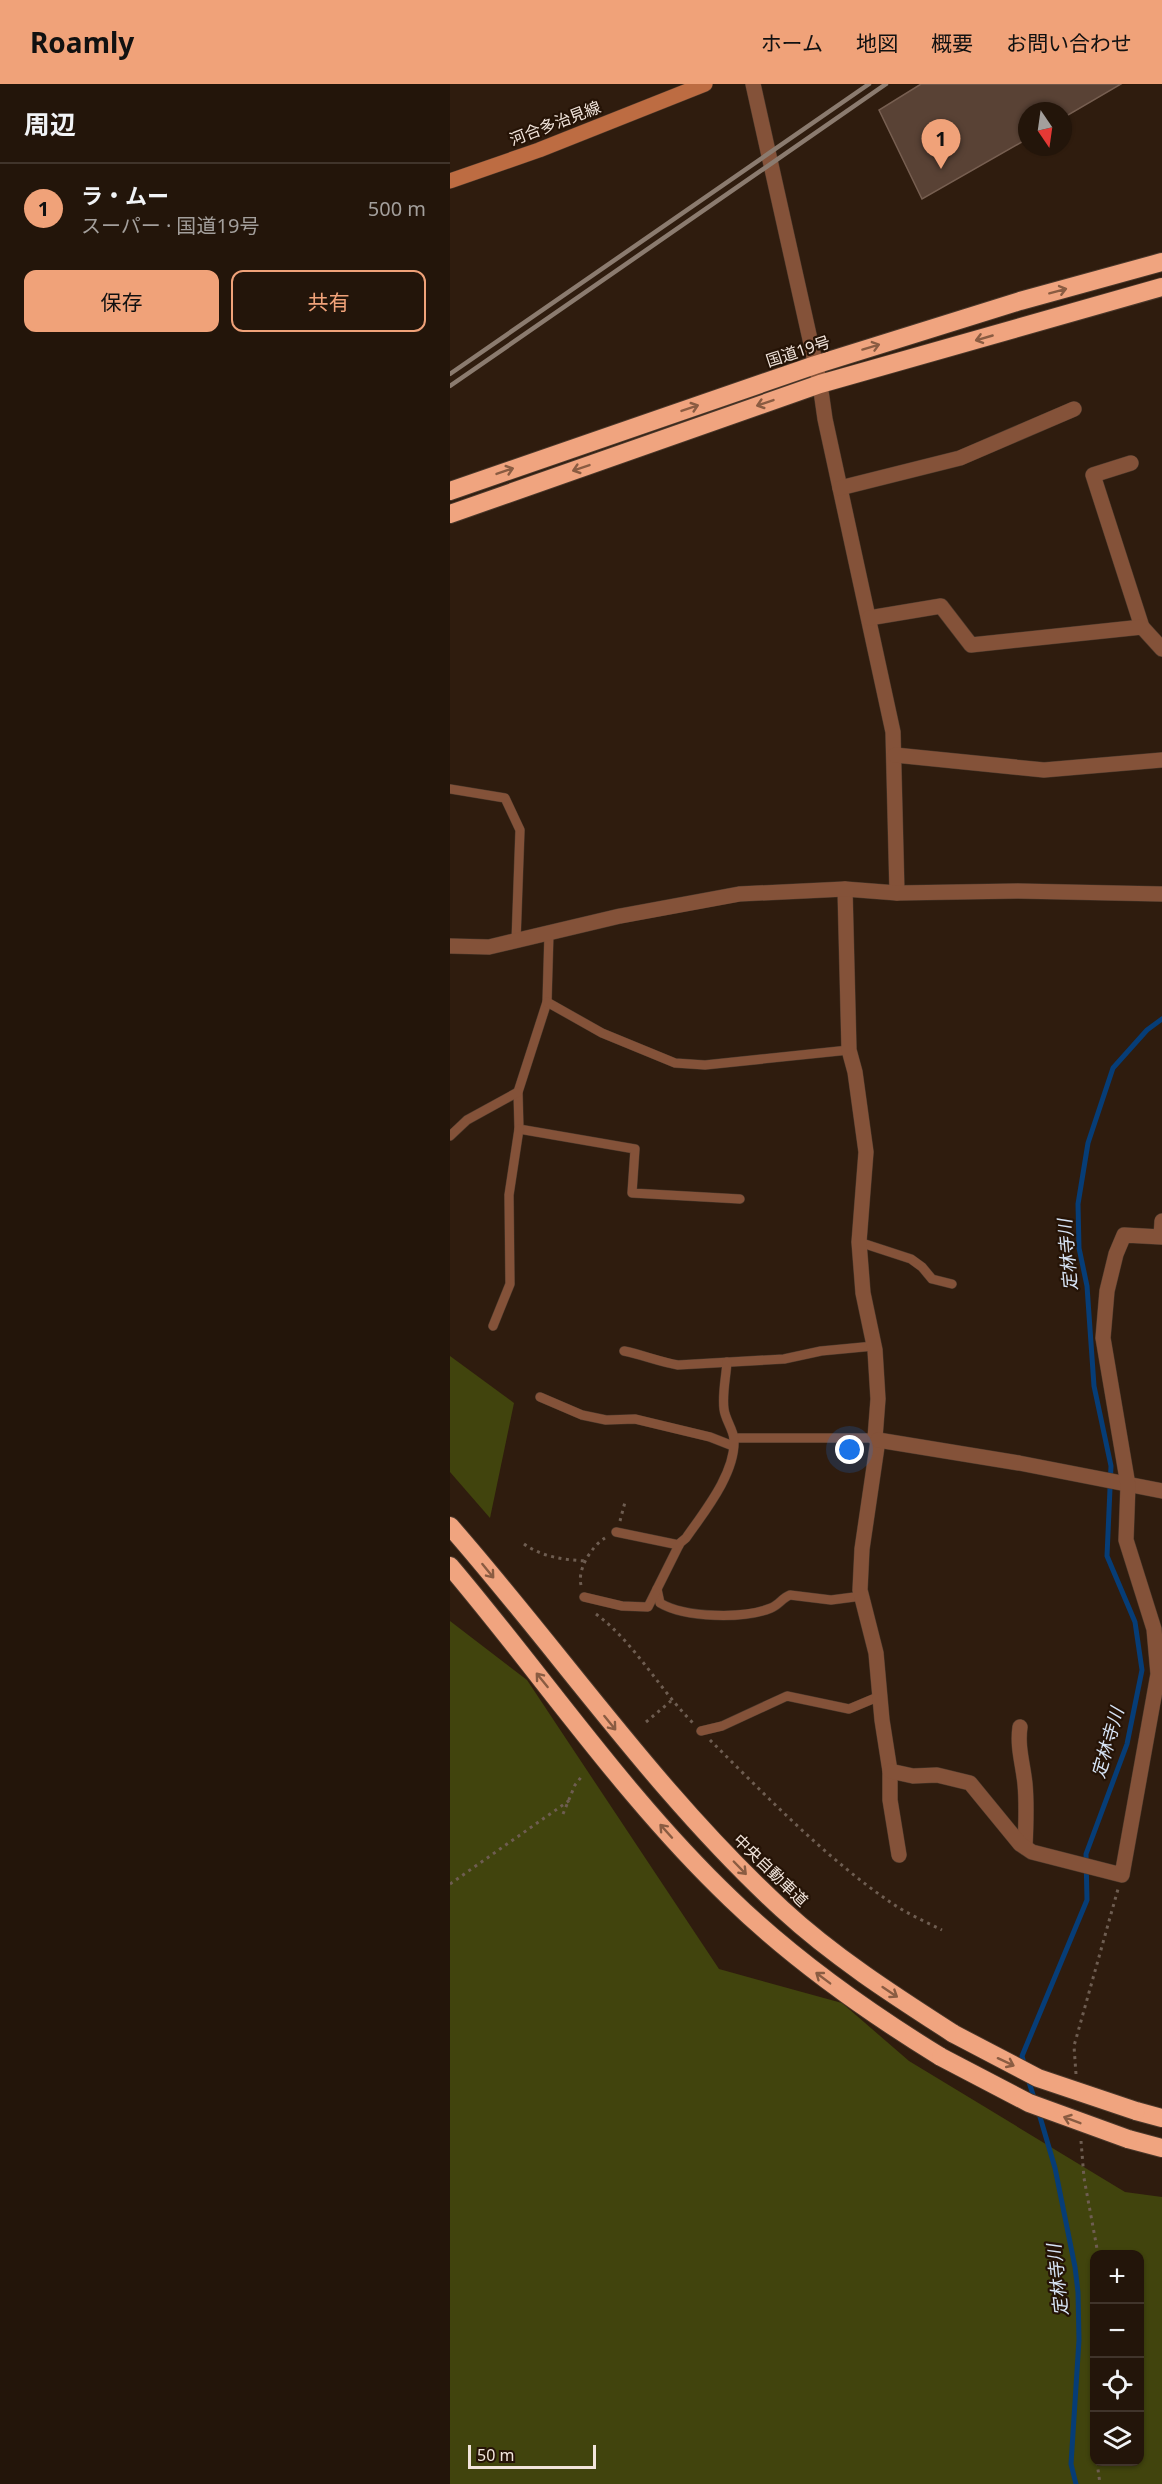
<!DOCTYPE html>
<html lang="ja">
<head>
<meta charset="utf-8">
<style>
	:root { --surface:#23150a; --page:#2f2218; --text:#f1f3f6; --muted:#a39f9c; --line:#40342b; --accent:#f0a279 }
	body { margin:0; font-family:"Noto Sans","Noto Sans JP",sans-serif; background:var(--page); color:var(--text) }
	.controls { position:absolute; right:18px; bottom:18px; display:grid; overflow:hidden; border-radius:12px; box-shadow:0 2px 4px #0004 }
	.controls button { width:54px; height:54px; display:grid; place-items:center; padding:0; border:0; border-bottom:2px solid var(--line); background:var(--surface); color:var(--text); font:30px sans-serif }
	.compass { position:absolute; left:568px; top:18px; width:54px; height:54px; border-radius:50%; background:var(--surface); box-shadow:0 2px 4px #0004; rotate:167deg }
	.scale { position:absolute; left:18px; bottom:15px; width:128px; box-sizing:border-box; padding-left:6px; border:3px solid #f2e5dc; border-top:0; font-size:16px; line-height:21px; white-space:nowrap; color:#f2e5dc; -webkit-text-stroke:4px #251306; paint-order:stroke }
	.you { position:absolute; left:400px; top:1366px; width:21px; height:21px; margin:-15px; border:4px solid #fff; border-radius:50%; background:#1a73e8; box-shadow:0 0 0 9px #1a73e833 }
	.badge { display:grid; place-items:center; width:39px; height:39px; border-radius:50%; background:var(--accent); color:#111; font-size:20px; font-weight:700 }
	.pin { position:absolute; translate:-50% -50px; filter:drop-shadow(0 2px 3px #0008) }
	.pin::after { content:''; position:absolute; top:32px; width:21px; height:18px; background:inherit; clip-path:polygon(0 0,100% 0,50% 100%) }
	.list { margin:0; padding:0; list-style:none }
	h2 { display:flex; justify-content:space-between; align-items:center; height:78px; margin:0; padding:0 24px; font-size:26px }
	h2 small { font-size:20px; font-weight:400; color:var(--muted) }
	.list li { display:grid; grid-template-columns:39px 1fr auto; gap:18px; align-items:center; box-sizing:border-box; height:90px; padding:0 24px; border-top:2px solid var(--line) }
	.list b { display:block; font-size:22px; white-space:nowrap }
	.list p { margin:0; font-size:20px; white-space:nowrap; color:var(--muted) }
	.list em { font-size:20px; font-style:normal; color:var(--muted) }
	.actions { display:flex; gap:12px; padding:18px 24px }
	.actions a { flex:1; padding:14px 0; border:2px solid var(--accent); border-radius:12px; text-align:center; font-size:21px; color:var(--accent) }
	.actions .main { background:var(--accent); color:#111 }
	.icon { flex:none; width:33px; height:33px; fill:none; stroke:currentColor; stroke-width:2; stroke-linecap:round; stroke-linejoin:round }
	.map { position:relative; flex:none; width:712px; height:2400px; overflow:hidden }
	header { display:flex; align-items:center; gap:36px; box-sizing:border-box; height:84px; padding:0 30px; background:var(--accent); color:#111 }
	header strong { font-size:28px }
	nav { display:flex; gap:33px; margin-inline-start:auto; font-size:21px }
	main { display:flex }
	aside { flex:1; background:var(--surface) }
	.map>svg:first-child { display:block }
	.green { fill:#41440d; fill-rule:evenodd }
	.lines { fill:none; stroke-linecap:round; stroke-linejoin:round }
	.stream { stroke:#063d77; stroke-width:5 }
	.building { fill:#594235; stroke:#775f51; stroke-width:1.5 }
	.lane-casing { stroke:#4a382b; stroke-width:10 }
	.street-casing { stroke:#4a382b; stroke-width:16 }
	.secondary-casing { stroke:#4a382b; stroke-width:16 }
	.highway-casing { stroke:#4a382b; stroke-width:20 }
	.path { stroke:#6e5d51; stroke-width:3; stroke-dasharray:3 4.5; stroke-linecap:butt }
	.lane { stroke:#845239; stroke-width:9 }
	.street { stroke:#845239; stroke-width:15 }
	.secondary { stroke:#bd6c42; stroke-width:15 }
	.highway { stroke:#f0a47f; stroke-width:18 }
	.rail { stroke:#8b7b6f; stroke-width:4.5 }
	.highway-bridge-casing { stroke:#4a382b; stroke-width:20; stroke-linecap:butt }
	.highway-bridge { stroke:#f0a47f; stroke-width:18 }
	.oneway { stroke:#8a5c42 }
	.labels { text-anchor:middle; stroke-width:4.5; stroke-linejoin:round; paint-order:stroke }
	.street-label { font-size:16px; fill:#f2e5dc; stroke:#251306 }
	.water-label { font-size:18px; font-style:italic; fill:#d7e4f6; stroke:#251306 }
</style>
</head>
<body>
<header>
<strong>Roamly</strong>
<nav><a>ホーム</a><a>地図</a><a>概要</a><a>お問い合わせ</a></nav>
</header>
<main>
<aside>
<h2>周辺<small></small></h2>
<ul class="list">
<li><span class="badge">1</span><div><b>ラ・ムー</b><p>スーパー · 国道19号</p></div><em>500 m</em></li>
</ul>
<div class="actions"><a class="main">保存</a><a>共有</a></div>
</aside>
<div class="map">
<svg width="712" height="2400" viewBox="0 0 712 2400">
	<rect width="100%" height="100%" fill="#2f1c0e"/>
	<g class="green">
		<polygon points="0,1272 64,1319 40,1434 0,1388"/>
		<path d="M0,1537L77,1596L269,1885L392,1919L459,1977L675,2108L712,2113V2400H0ZM644,2170H690V2378H644Z"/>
	</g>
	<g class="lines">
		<g class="stream">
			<polyline points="575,1983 572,1972 637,1816 636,1770 677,1660 692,1586 685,1538 657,1472 661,1382 644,1302 637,1202 629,1164 628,1120 638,1059 663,984 697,946 712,935"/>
			<polyline points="578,1995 585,2017"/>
			<polyline points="588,2026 605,2084 625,2183 628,2208 629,2256 621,2380 626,2400"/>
		</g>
	</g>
	<polygon class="building" points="471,0 671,0 613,34 613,27 577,27 577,55 472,115 429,26"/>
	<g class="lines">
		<defs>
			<g id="lane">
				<polyline points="0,705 55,714 70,746 66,857"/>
				<polyline points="99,849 97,918 68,1008 69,1045 185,1065 182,1109 290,1115"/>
				<polyline points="97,918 152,949 225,979 255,981 399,966"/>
				<polyline points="0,1052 17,1036 68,1008"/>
				<polyline points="409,1158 461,1175 472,1183 482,1195 502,1200"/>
				<polyline points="43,1242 60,1200 59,1111 69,1045"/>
				<path d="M174,1267C193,1271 210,1278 228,1281L334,1275L371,1267L424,1262"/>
				<polyline points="90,1313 132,1331 156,1336 185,1335 260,1353 283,1362"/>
				<polyline points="284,1354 425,1354"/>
				<polyline points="166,1448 229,1461"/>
				<path d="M207,1505L210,1519C235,1534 294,1535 321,1524C329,1521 332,1514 340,1511L381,1516L412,1512"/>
				<path d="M134,1513L172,1522L198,1523L230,1459L236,1454C254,1428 286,1389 284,1355C283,1345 275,1335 274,1325C272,1310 276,1293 277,1278"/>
				<polyline points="251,1647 272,1642 337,1612 399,1625 430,1612"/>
			</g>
			<g id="street">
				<polyline points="303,0 370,300 375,335 443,648 447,809"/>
				<polyline points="681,379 643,391 692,543"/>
				<polyline points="390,404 510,374 624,325"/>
				<polyline points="419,534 491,522 521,561 692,543 712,565"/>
				<polyline points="445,671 594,686 712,676"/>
				<polyline points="395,805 399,966 405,988 416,1068 409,1158 413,1209 425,1266 428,1315 425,1354 428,1356 412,1465 410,1506 426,1569 432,1636 440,1687 440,1716 449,1771"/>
				<polyline points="0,862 39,863 170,832 289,810 395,805 447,809 568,807 712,810"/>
				<polyline points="428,1356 569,1379 712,1407"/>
				<path d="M570,1643C567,1663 573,1680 575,1700C577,1721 576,1742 575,1763"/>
				<polyline points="440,1687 463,1692 487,1691 520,1699 570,1760 582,1768 672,1791 708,1590 704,1545 676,1456 678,1401 653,1254 657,1207 666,1170 674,1151 711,1153 712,1137"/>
			</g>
			<polyline id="secondary" points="0,97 89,66 255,0"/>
			<g id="highway">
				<polyline points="0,407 365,281 570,217 712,178"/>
				<polyline points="0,430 370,300 712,203"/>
				<path d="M0,1442C112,1570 207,1710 332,1825C384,1873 445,1912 504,1950"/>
				<path d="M0,1482C94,1593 176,1715 281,1815C345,1877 416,1927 491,1973"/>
				<polyline points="686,2027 712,2034"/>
				<polyline points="678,2055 712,2064"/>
			</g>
		</defs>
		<use href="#lane" class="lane-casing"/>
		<use href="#street" class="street-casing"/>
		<use href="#secondary" class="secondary-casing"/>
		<use href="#highway" class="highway-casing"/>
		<g class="path">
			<polyline points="170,1437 175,1418"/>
			<path d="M74,1460C92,1473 114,1476 137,1477"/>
			<path d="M131,1501C127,1485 142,1462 155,1454"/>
			<path d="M146,1530C185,1559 209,1605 243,1639"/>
			<polyline points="196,1638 221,1617"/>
			<path d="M260,1656C316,1712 378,1776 443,1820C458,1830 476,1838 492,1846"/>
			<polyline points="113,1730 125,1701 132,1692"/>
			<polyline points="0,1800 120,1716"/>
			<polyline points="626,1990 624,1962 668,1805"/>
			<polyline points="631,2057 634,2094 648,2170"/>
			<polyline points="644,2319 642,2343 644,2360"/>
			<polyline points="647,2378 650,2400"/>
		</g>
		<use href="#lane" class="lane"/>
		<use href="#street" class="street"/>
		<use href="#secondary" class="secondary"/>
		<use href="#highway" class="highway"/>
		<g class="rail">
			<polyline points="0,290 419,0"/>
			<polyline points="0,302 436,0"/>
		</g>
		<defs>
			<g id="highway-bridge">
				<polyline points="504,1950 588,1994 686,2027"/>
				<polyline points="491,1973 579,2019 678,2055"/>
			</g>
		</defs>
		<use href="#highway-bridge" class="highway-bridge-casing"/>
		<use href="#highway-bridge" class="highway-bridge"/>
	</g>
	<defs><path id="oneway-shaft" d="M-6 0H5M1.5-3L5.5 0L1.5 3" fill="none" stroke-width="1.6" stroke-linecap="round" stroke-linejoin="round" transform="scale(1.5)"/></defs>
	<g class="oneway">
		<use href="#oneway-shaft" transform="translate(608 207) rotate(-15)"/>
		<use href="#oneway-shaft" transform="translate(534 254) rotate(164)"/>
		<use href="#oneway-shaft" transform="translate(421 263) rotate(-17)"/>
		<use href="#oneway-shaft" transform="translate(315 319) rotate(161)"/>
		<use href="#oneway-shaft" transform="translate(240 324) rotate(-19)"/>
		<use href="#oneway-shaft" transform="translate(131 384) rotate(161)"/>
		<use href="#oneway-shaft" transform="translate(55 387) rotate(-19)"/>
		<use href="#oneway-shaft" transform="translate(38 1487) rotate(51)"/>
		<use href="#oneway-shaft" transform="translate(92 1596) rotate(-129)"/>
		<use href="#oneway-shaft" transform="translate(160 1639) rotate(51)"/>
		<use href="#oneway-shaft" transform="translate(216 1747) rotate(-132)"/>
		<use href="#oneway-shaft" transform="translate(290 1784) rotate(46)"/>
		<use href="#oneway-shaft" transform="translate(373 1894) rotate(-143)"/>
		<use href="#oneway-shaft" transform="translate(440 1908) rotate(34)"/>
		<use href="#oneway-shaft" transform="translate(556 1978) rotate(25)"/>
		<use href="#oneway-shaft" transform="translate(622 2036) rotate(-159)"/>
	</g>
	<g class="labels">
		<g class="street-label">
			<text transform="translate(105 39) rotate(-21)" y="6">河合多治見線</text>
			<text transform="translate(348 267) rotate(-18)" y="6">国道19号</text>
			<text transform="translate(321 1786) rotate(44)" y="6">中央自動車道</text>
		</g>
		<g class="water-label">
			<text transform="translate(618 1171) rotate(-95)" y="6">定林寺川</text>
			<text transform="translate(658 1659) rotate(-74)" y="6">定林寺川</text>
			<text transform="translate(608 2196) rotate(-96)" y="6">定林寺川</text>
		</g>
	</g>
</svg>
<div class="controls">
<button>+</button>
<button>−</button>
<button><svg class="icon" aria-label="locate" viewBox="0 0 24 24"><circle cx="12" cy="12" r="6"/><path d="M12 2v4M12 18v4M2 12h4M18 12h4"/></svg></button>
<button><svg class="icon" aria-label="layers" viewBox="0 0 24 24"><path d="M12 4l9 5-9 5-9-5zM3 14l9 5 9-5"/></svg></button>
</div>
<svg class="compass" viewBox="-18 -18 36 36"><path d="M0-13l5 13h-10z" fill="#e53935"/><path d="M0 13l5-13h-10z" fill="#a39f9c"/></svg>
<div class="scale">50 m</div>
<div class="you"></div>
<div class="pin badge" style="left:491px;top:85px">1</div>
</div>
</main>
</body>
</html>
